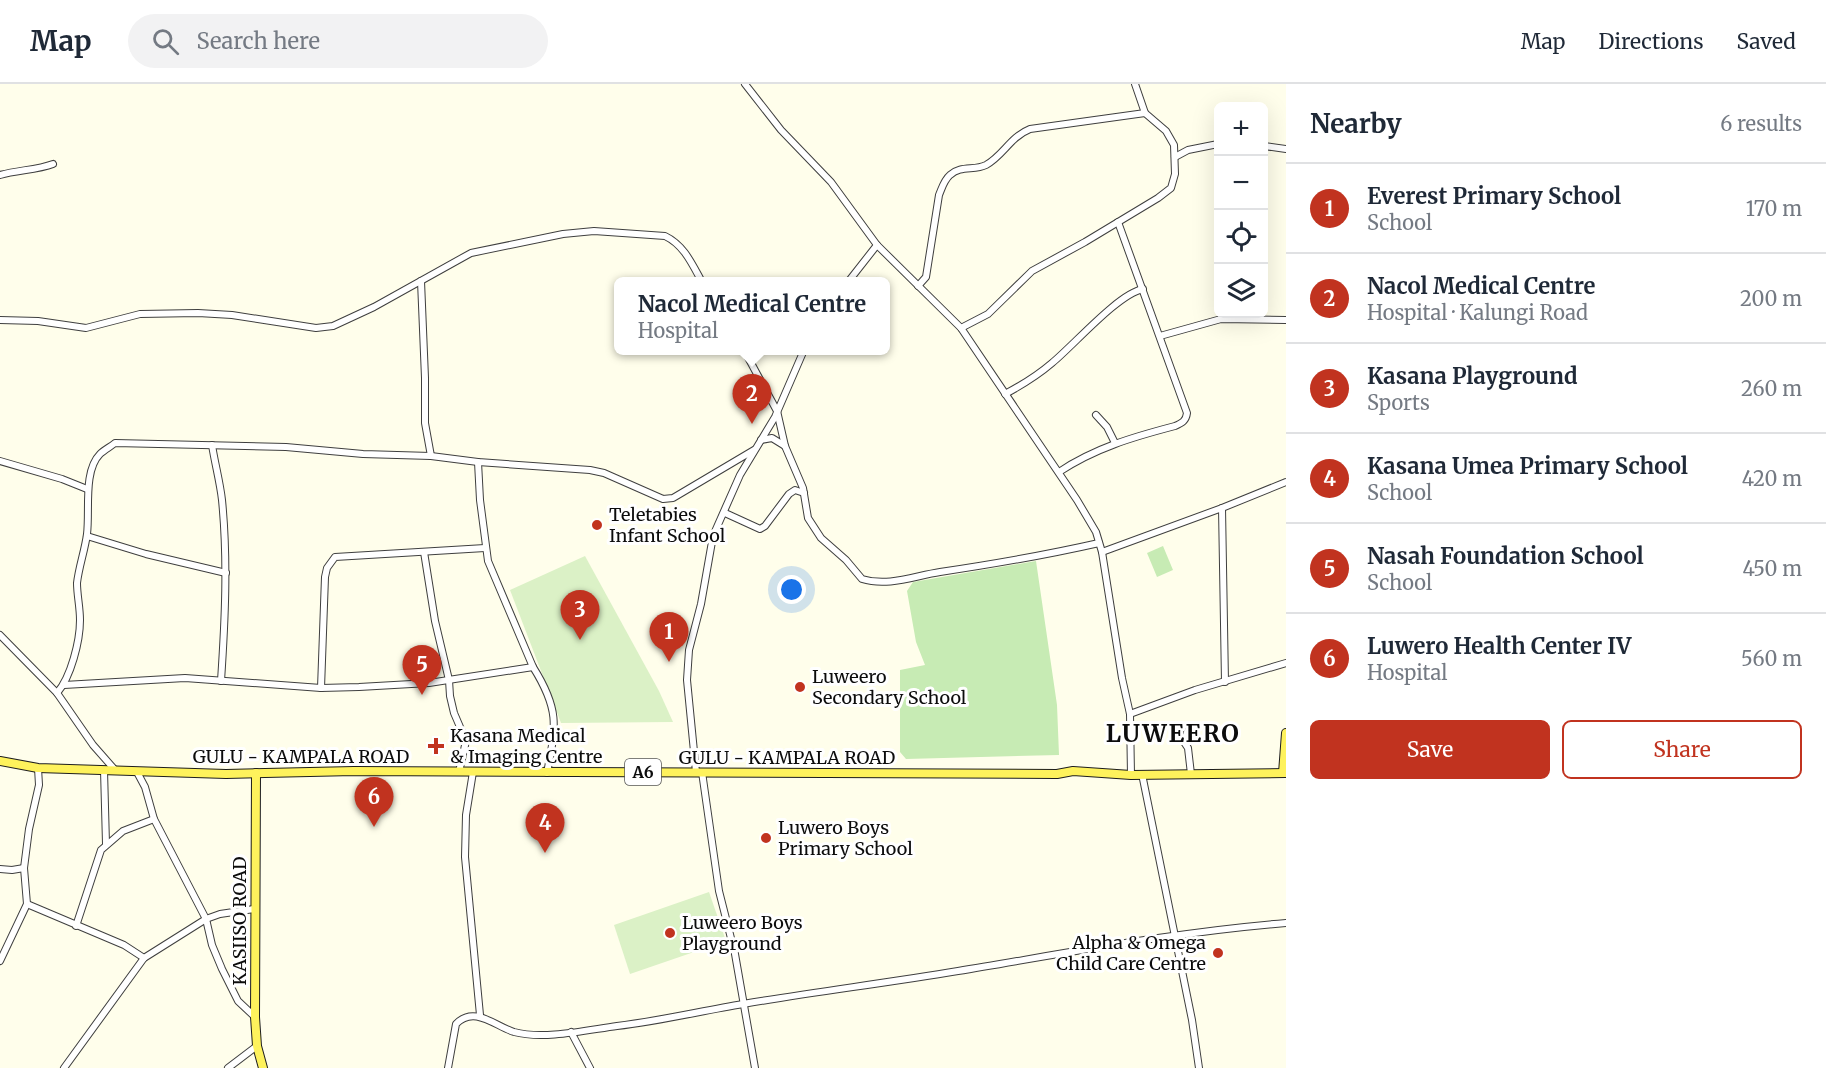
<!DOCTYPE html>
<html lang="en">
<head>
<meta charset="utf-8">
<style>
	:root { --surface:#fff; --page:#f2f2f3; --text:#1f2937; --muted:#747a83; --line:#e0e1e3; --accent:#c1331f }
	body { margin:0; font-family:Merriweather,serif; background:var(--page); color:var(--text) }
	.controls { position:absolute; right:18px; top:18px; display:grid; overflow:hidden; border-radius:9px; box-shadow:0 6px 24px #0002 }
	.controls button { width:54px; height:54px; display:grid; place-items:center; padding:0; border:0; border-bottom:2px solid var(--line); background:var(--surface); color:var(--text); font:30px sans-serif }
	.you { position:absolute; left:792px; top:506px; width:21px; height:21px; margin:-15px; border:4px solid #fff; border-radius:50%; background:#1a73e8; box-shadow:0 0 0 9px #1a73e833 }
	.badge { display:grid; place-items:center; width:39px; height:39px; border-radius:50%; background:var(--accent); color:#fff; font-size:20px; font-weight:700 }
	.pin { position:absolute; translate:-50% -50px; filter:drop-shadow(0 2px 3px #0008) }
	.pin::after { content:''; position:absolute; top:32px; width:21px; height:18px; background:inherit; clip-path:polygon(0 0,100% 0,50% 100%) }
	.popup { position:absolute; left:614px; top:193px; width:276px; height:78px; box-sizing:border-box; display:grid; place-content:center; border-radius:9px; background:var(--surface); filter:drop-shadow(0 2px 4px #0005); font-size:20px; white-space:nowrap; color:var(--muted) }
	.popup b { font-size:22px; color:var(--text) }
	.popup::after { content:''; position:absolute; left:50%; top:100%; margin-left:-12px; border:12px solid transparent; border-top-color:var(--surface) }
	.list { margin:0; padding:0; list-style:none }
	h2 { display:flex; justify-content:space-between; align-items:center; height:78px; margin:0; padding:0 24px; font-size:26px }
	h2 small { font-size:20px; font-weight:400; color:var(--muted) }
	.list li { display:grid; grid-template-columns:39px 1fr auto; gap:18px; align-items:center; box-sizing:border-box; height:90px; padding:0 24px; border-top:2px solid var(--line) }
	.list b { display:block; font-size:22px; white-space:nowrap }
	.list p { margin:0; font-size:20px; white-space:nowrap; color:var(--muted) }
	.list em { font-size:20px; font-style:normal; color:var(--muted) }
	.actions { display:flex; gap:12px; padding:18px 24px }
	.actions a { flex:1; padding:14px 0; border:2px solid var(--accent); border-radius:9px; text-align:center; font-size:21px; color:var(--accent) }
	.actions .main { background:var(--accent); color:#fff }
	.icon { flex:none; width:33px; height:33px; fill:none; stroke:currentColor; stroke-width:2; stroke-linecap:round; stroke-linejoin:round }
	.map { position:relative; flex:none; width:1286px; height:984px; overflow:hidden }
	header { display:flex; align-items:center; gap:36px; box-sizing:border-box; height:84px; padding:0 30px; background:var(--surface); border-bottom:2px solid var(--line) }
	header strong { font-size:28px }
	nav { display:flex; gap:33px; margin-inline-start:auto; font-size:21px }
	.search { width:420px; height:54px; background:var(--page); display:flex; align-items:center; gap:15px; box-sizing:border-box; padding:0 21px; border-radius:33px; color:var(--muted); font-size:22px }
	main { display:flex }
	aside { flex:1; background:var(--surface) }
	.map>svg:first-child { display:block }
	.green { fill:#c7ebb4 }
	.pitch { fill:#dbf1c6 }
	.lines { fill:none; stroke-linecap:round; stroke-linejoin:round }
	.minor-casing { stroke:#3f3f3f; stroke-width:8 }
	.major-casing { stroke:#1d1d1d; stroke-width:10 }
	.minor { stroke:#fff; stroke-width:6 }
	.major { stroke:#fef25c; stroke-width:8 }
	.poi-dot { fill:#c1331f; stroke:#fff; stroke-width:2 }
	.labels { text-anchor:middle; stroke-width:6; stroke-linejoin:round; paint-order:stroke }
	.shield { fill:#fff; stroke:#555; stroke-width:1.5 }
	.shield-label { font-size:16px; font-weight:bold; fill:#0c0c0c }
	.poi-label { font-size:18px; fill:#0c0c0c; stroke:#fff; text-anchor:start }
	.street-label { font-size:18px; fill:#0c0c0c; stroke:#fff }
	.district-label { font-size:24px; font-weight:bold; letter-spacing:1.5px; fill:#0c0c0c; stroke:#fff }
</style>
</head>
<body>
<header>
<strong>Map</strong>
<div class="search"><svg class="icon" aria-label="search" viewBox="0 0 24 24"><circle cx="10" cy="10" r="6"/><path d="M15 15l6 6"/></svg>Search here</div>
<nav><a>Map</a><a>Directions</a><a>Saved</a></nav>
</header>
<main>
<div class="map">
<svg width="1286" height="984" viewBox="0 0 1286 984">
	<rect width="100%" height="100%" fill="#fffeeb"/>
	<g class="green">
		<polygon points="1163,462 1173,486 1157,493 1147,469"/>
		<polygon points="1036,477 1057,621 1059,671 906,675 900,668 900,586 925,581 916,558 907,507 913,498"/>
	</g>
	<g class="pitch">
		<polygon points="585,472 659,607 673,638 561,639 510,506"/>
		<polygon points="709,808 726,857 630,890 614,841"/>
	</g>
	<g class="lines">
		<defs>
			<g id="minor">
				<polyline points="745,0 781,46 831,98 877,161 961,244 1077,416 1096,448 1102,468 1122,594 1130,630 1131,691"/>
				<polyline points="1264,62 1286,65"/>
				<polyline points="1175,73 1188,66 1218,60"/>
				<path d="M0,91C18,86 37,86 53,80"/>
				<polyline points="421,197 425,294 425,339 431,372"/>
				<polyline points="848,198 877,161"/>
				<path d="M918,202L926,193L939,111C942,104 944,96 950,91C961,81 974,87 986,81C1003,72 1010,53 1030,45L1145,29"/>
				<path d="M0,236L38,237L86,244L140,230L198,229L232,231L316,244L333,242L374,223L471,169L563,150L594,147L665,152C684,161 692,180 702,198"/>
				<polyline points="961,244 988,230 1032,187 1085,158 1158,114 1171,104 1175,90 1174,61 1166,47 1145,29 1135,0"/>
				<polyline points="1160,252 1221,235 1286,236"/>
				<path d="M744,266L777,327L785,362L803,404L808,434L821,454L846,476L862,495C888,503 914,492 940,488C994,480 1046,471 1099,459"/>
				<path d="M1005,310C1022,301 1038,291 1052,279C1075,260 1118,210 1143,205"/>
				<polyline points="1096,331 1107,343 1115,359"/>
				<polyline points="761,356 772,354 785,362"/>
				<path d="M212,361C215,380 220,398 222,416C228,477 225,537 221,597"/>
				<polyline points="0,377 62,395 87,405"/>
				<path d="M478,378L480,416L488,477L533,583C560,626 556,642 547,689"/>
				<path d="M1059,388C1095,364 1133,353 1175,342C1182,339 1186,337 1187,329L1118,138"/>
				<polyline points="1222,424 1225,598"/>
				<polyline points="725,429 760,445 765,442 789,410 795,406 804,409"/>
				<polyline points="87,452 146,470 226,489"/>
				<polyline points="424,468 435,537 449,596 450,612 454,629 466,657 459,688"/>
				<polyline points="1102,468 1222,424 1286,398"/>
				<polyline points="0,551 57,609 93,661 115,686"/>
				<polyline points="64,601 185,594 321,604 359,603 429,599 533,583"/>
				<polyline points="321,604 325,493 327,484 335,473 485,464"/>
				<path d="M57,609C71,593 80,557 80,536C80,523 77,511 77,499C79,482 85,466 87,450C90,427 83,387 100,370C104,366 110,363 115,359L286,363L363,370L431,372L478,378L590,386L604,389L663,415L673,414L754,366"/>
				<polyline points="1130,630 1195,606 1286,579"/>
				<polyline points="1189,646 1187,648 1184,658 1188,664 1191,690"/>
				<polyline points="104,686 106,760"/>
				<polyline points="137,688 145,703 154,735 206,835 212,861 222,885 238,917 255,933"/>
				<polyline points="473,688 466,731 465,773 480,931"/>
				<polyline points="696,688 687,596 689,566 701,520 713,452 740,391 775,333 804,266"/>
				<polyline points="702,688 719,807 735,870 755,984"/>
				<polyline points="1142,690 1192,936 1199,984"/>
				<polyline points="0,785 12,786 24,784"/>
				<polyline points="27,820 124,861 144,874"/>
				<polyline points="76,842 101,766 123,747 154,735"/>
				<polyline points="0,877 27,820 24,784 29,745 39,701 38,684"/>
				<polyline points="571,948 590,984"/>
				<polyline points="64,984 144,874 206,835 220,830 254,825"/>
				<polyline points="228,984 257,962"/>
				<path d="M448,984L456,940C474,921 495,942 514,948C544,956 587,946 617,942C659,937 701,927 743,920C814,908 886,899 958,887C1067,869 1175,848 1286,839"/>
			</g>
			<g id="major">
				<polyline points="0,677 38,684 226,690 354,687 1057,690 1073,687 1131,691 1286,689"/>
				<polyline points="256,689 255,933 257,962 263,984"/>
				<polyline points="1283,689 1286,649"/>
			</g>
		</defs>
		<use href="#minor" class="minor-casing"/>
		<use href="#major" class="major-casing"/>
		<use href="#minor" class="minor"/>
		<use href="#major" class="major"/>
	</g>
	<g class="poi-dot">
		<circle cx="597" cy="441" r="6"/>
		<circle cx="800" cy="603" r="6"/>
		<path d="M433 653h6v6h6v6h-6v6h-6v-6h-6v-6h6z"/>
		<circle cx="766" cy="754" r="6"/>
		<circle cx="670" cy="849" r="6"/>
		<circle cx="1218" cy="869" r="6"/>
	</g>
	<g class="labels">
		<rect class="shield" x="625" y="675" width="36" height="26" rx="4.5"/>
		<g class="shield-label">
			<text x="643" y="694">A6</text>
		</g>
		<g class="poi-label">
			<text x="609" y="437">Teletabies<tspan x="609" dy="21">Infant School</tspan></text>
			<text x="812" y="599">Luweero<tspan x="812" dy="21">Secondary School</tspan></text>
			<text x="450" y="658">Kasana Medical<tspan x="450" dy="21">&amp; Imaging Centre</tspan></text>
			<text x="778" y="750">Luwero Boys<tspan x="778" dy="21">Primary School</tspan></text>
			<text x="682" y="845">Luweero Boys<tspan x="682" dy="21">Playground</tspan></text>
			<text x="1206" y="865" text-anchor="end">Alpha &amp; Omega<tspan x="1206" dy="21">Child Care Centre</tspan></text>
		</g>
		<g class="street-label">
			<text x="301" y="679">GULU - KAMPALA ROAD</text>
			<text x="787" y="680">GULU - KAMPALA ROAD</text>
			<text transform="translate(240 837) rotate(-90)" y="6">KASIISO ROAD</text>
		</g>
		<g class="district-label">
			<text x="1173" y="658">LUWEERO</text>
		</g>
	</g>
</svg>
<div class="controls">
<button>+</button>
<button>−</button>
<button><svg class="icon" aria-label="locate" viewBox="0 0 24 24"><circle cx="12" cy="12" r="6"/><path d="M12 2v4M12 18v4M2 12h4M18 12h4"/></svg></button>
<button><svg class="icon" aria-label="layers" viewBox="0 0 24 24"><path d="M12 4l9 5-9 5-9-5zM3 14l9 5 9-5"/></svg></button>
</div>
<div class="you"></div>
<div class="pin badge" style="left:669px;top:578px">1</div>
<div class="pin badge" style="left:752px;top:340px">2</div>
<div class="popup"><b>Nacol Medical Centre</b>Hospital</div>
<div class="pin badge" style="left:580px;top:556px">3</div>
<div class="pin badge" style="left:545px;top:769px">4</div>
<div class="pin badge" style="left:422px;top:611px">5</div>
<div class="pin badge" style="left:374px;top:743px">6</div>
</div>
<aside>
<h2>Nearby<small>6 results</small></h2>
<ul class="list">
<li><span class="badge">1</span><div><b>Everest Primary School</b><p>School</p></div><em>170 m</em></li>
<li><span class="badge">2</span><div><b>Nacol Medical Centre</b><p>Hospital · Kalungi Road</p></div><em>200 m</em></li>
<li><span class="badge">3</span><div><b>Kasana Playground</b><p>Sports</p></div><em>260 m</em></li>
<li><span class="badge">4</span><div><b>Kasana Umea Primary School</b><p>School</p></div><em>420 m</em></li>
<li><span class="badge">5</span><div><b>Nasah Foundation School</b><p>School</p></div><em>450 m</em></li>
<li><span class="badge">6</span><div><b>Luwero Health Center IV</b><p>Hospital</p></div><em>560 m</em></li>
</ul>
<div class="actions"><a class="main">Save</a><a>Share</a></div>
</aside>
</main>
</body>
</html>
